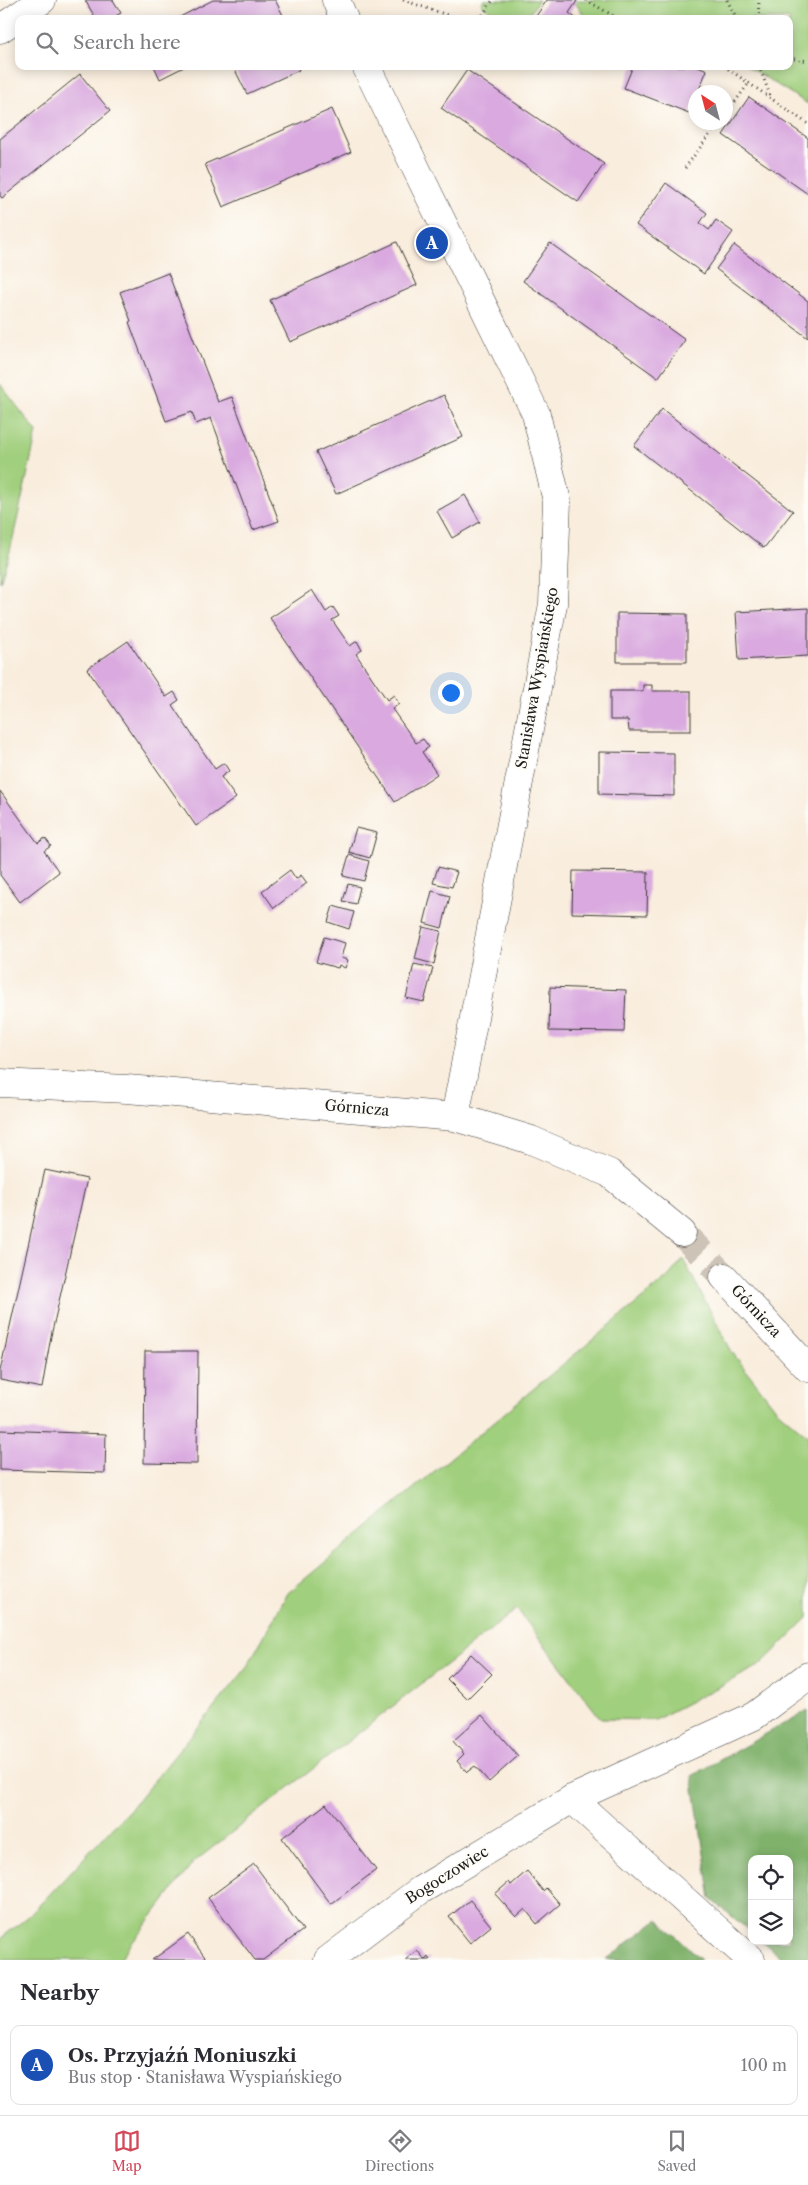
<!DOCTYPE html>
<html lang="en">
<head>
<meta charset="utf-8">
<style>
	:root { --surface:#fff; --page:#f7f7f7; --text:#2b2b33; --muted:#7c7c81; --line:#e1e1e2; --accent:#d1495b }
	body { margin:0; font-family:"Libre Caslon Text",serif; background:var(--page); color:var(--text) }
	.controls { position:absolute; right:15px; bottom:15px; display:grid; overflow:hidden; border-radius:10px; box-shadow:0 2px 12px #0003 }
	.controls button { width:45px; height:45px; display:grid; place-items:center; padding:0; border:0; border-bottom:1px solid var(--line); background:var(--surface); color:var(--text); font:25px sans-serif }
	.compass { position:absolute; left:688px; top:85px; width:45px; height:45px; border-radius:50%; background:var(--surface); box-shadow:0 2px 12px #0003; rotate:324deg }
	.you { position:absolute; left:450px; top:692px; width:18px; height:18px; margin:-12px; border:4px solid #fff; border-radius:50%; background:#1a73e8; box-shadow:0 0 0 8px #1a73e833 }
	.badge { display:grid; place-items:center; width:32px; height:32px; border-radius:50%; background:var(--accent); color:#fff; font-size:16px; font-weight:700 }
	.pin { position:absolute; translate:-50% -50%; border:2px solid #fff; box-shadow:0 1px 5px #0006 }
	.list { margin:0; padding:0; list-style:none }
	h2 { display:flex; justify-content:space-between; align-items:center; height:65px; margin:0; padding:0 20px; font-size:21px }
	h2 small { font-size:16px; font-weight:400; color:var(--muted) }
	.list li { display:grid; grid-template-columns:32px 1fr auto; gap:15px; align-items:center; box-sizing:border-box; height:80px; margin:0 10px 10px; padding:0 10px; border:1px solid var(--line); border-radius:10px }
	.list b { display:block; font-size:19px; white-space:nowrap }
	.list p { margin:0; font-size:16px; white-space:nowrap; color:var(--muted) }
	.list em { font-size:16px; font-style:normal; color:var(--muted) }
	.icon { flex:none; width:28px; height:28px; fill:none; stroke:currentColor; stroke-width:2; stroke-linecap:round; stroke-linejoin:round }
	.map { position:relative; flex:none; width:808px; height:1960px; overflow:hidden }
	.search { position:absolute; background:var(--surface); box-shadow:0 2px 12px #0003; left:15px; right:15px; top:15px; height:55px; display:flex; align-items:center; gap:12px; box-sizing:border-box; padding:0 18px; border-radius:10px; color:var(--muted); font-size:19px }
	.sheet { height:155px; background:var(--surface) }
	nav { display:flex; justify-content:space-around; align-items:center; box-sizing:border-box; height:70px; border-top:1px solid var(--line); background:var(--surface); font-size:14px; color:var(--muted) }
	nav a { display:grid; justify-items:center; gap:2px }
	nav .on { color:var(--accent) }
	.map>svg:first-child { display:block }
	.green { fill:#a0cf7d; stroke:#5e764c }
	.forest { fill:#80b26c; stroke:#4e6744 }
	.building { fill:#d9a9df }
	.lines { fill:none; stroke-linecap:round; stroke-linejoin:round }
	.street-tunnel { stroke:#cdc3b6; stroke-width:28; stroke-dasharray:28 14; stroke-linecap:butt }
	.street-casing { stroke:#3d3b39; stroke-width:29 }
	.path { stroke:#3d3b39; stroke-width:3; stroke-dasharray:1 4; stroke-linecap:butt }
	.street { stroke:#fff; stroke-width:28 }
	.labels { text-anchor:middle; stroke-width:4; stroke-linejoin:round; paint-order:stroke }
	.street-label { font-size:15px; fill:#1c1c1c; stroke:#fdfcf7 }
</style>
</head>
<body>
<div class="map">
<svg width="808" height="1960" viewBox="0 0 808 1960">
	<rect width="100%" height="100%" fill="#fdfcf7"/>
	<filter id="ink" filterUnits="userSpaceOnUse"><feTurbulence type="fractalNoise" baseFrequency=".02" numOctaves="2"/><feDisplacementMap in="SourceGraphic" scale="10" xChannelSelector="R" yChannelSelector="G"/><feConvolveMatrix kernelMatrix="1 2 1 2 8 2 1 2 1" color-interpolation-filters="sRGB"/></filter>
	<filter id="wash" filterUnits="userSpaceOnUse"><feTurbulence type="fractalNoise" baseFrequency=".0096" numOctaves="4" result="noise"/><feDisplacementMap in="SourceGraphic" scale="20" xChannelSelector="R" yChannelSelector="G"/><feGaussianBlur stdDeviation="1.12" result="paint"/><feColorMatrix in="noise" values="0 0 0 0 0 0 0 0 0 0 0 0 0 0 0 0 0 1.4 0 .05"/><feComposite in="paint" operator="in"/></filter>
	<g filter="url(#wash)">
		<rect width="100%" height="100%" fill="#f9eddd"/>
		<g class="green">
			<polygon points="484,0 539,0 526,19 501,19 481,4"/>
			<polygon points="573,0 808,0 808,104 747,66 789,66 789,19 591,19 584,15"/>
			<polygon points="0,384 37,432 10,551 0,582"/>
			<polygon points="683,1259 732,1352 777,1410 808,1436 808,1618 759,1666 655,1720 601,1719 517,1609 194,1862 119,1960 0,1960 0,1939 29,1916 134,1805 245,1670 288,1593 668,1277"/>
		</g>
		<g class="forest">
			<polygon points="808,1710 808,1960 784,1960 762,1941 789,1941 789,1859 752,1859 752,1933 711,1899 692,1776"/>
			<polygon points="658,1919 701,1960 606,1960"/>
		</g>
		<g id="blocks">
			<g class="building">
				<polygon points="85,0 113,0 121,13 110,19 96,19"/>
				<polygon points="213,0 275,0 284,17 280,19 176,19"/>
				<polygon points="547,0 575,0 577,1 569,13 577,19 534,19"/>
				<polygon points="154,66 186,66 160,79"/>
				<polygon points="233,66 297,66 299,70 247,94"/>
				<polygon points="633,66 698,66 707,70 698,92 696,92 696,98 689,113 624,88"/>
				<polygon points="467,70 604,164 578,202 441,108"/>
				<polygon points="80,74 110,111 2,198 0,196 0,139"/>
				<polygon points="749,97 808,138 808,194 723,135"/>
				<polygon points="332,109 351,152 223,207 205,164"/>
				<polygon points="666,183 707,213 700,223 709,230 716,220 733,232 704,274 636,225"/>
				<polygon points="397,242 417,285 290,342 270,300"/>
				<polygon points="550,243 685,340 658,378 523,281"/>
				<polygon points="734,245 808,301 808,338 716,269"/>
				<polygon points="168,273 218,402 232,397 279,521 253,530 211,418 196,424 192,412 166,421 129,322 131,321 120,292"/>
				<polygon points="444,395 463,437 336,494 316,452"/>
				<polygon points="662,409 793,511 764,548 634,446"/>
				<polygon points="465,495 480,522 452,538 437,511"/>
				<polygon points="312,590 326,612 333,607 339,616 332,620 350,646 357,641 362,650 356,654 387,700 394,695 399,704 392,709 416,743 423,739 429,747 422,752 437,774 395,802 270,618"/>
				<polygon points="808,608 808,656 739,660 736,612"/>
				<polygon points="617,613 687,614 687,662 617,662"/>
				<polygon points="128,641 166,697 174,692 179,700 172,705 215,769 224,763 229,771 221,777 236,798 196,826 87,669"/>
				<polygon points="643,685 652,685 652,691 691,691 691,731 629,731 628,720 610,720 610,691 643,691"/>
				<polygon points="599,752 674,753 674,796 599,794"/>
				<polygon points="0,791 38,843 45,838 51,846 44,851 59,872 20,902 0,875"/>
				<polygon points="356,828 377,833 370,858 349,852"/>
				<polygon points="349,855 369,861 364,881 343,876"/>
				<polygon points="438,867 457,872 452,887 433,883"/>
				<polygon points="290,870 296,879 301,875 307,883 274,908 262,891"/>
				<polygon points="573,871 648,872 647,915 572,913"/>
				<polygon points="348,884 360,887 356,904 343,901"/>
				<polygon points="432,891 450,896 442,928 424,923"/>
				<polygon points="333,906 354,912 349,929 328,922"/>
				<polygon points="423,927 441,931 434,964 415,959"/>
				<polygon points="324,937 345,943 341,958 348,960 345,968 339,965 338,968 316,962"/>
				<polygon points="414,964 433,968 424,1002 406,998"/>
				<polygon points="550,987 626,990 624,1032 549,1031"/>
				<polygon points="45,1170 87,1179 51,1336 42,1388 0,1380 0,1371"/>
				<polygon points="145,1351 198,1351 197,1464 144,1463"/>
				<polygon points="0,1430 106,1434 105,1473 0,1470"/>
				<polygon points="471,1654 492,1674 467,1699 447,1679"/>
				<polygon points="482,1715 518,1756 489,1782 475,1766 467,1772 457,1761 464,1754 453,1741"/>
				<polygon points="326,1804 376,1870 331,1904 282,1838"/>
				<polygon points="254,1864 303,1930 263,1960 255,1960 208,1898"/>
				<polygon points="527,1871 543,1891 546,1888 560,1904 537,1924 525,1909 516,1917 495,1894 509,1882 511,1885"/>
				<polygon points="470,1900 491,1926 470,1943 449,1917"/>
				<polygon points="188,1934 207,1960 152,1960 166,1950"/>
				<polygon points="417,1950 425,1960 428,1957 430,1960 405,1960"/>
			</g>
		</g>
	</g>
	<g filter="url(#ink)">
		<use href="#blocks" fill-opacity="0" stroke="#3d3b39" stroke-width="1"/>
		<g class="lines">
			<polyline class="street-tunnel" points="682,1233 724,1277"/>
			<defs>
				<g id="street">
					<polyline points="336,0 344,19"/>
					<polyline points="0,29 42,0"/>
					<polyline points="366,66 536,414 557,501 553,604 455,1117"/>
					<polyline points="0,1083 127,1089 455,1117 531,1140 609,1173 682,1233"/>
					<polyline points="724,1277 808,1368"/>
					<polyline points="572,1799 751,1960"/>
					<polyline points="328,1960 419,1891 572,1799 754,1716 808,1676"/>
				</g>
			</defs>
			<use href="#street" class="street-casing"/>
			<g class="path">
				<polyline points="403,0 450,16"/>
				<polyline points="586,0 619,19"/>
				<polyline points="727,0 737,19"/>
				<polyline points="480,19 493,0"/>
				<polyline points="758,19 759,0"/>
				<polyline points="789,58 808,61"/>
				<polyline points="724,66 808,124"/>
				<polyline points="759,66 771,98"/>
				<polyline points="726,114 749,83"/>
				<polyline points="685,168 719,122"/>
			</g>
			<use href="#street" class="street"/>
		</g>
	</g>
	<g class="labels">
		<g class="street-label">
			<text transform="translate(537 678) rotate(-80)" y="5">Stanisława Wyspiańskiego</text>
			<text transform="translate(357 1108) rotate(5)" y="5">Górnicza</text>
			<text transform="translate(756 1311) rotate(47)" y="5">Górnicza</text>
			<text transform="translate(447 1875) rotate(-32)" y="5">Bogoczowiec</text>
		</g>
	</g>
</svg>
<div class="controls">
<button><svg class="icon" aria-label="locate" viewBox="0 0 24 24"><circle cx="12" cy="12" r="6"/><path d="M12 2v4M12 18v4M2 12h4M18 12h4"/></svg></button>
<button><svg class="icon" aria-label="layers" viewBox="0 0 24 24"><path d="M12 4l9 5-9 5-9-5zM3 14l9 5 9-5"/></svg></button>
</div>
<svg class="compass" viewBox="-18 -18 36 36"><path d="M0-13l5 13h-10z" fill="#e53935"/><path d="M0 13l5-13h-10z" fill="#7c7c81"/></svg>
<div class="you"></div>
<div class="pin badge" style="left:432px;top:243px;background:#1a4fb4">A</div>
<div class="search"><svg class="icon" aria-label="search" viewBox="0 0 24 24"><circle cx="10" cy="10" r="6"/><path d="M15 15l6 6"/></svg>Search here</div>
</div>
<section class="sheet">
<h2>Nearby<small></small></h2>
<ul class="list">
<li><span class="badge" style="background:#1a4fb4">A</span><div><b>Os. Przyjaźń Moniuszki</b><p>Bus stop · Stanisława Wyspiańskiego</p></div><em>100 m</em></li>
</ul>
</section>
<nav>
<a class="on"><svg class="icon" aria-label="map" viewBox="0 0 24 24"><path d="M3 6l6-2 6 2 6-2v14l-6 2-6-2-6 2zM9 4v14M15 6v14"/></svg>Map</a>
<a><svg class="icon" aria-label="directions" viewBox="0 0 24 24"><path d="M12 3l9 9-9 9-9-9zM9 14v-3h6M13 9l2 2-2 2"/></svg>Directions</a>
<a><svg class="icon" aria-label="saved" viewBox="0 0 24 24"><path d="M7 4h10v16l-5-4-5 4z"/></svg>Saved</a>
</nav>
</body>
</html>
